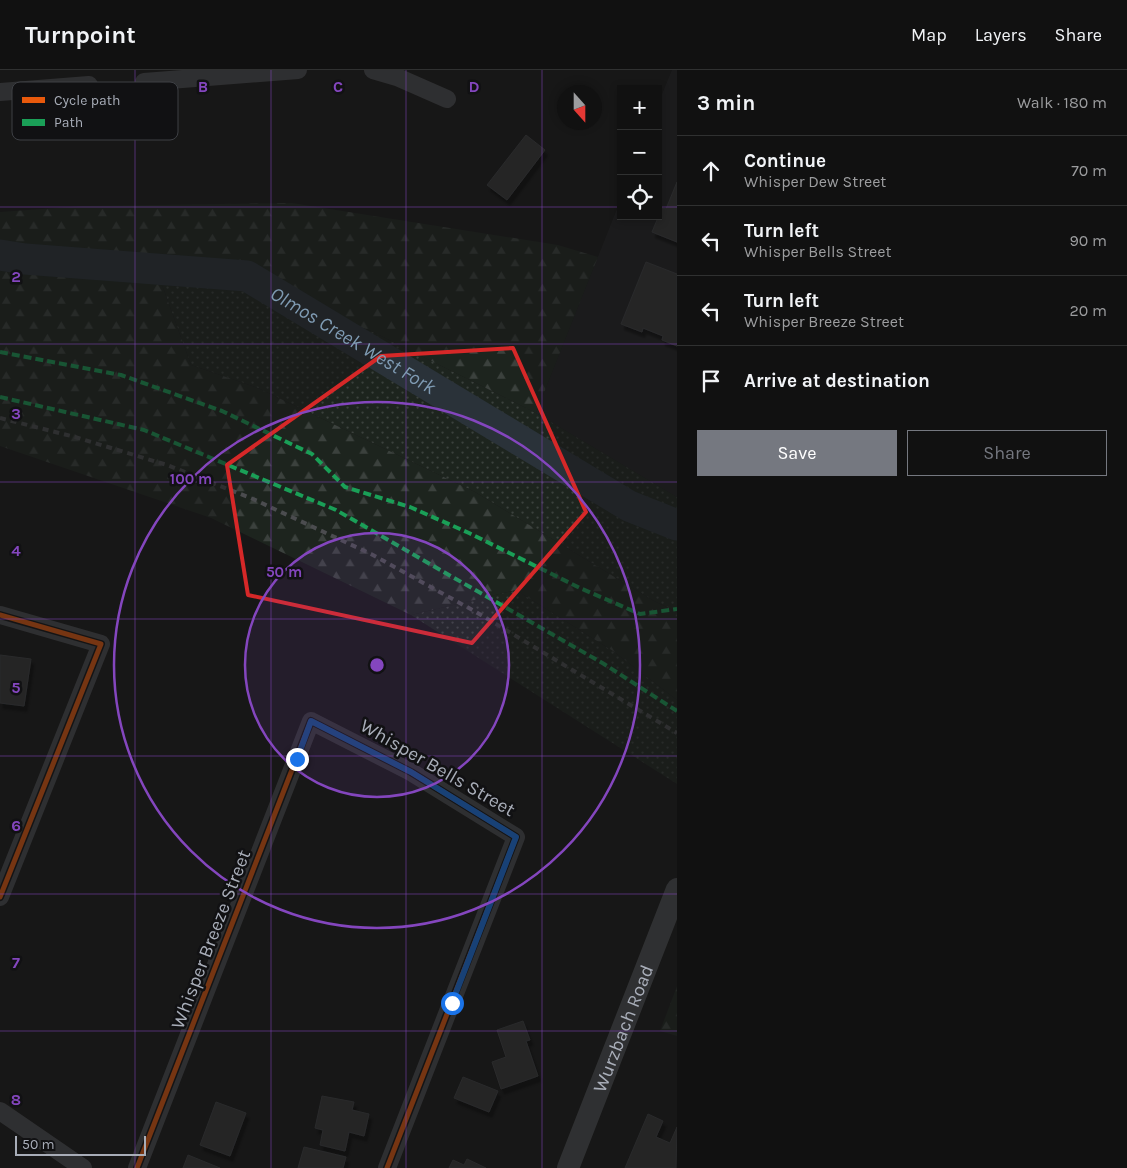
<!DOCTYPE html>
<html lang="en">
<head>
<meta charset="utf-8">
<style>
	:root { --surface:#111; --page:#1a1a1a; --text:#f1f3f6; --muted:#9c9d9f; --line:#303131; --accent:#757880 }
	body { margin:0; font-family:Karla,sans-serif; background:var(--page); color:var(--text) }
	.controls { position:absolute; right:15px; top:15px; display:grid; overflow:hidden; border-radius:0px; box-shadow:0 2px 8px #0003 }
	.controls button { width:45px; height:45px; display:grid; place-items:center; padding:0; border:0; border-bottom:1px solid var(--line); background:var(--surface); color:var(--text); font:25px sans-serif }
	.compass { position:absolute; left:557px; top:15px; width:45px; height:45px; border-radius:50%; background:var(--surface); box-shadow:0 2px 8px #0003; rotate:159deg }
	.scale { position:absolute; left:15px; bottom:12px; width:131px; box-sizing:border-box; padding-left:5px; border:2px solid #a8adb8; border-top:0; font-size:14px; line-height:18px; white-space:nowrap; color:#a8adb8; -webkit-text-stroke:4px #111113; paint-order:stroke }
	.stop { position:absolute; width:15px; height:15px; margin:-11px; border:4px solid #1a73e8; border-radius:50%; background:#fff }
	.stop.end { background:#1a73e8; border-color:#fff; box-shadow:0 1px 5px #0008 }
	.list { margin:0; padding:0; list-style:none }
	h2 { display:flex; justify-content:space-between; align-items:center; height:65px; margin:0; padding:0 20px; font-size:21px }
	h2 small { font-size:16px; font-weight:400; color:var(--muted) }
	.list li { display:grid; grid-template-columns:32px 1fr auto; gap:15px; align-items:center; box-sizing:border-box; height:70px; padding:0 20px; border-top:1px solid var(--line) }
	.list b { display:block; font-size:19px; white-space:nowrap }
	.list p { margin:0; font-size:16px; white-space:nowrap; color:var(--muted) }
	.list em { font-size:16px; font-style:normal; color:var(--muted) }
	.actions { display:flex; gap:10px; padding:15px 20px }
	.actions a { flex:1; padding:11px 0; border:1px solid var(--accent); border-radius:0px; text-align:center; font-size:18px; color:var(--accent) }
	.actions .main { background:var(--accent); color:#fff }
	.icon { flex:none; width:28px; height:28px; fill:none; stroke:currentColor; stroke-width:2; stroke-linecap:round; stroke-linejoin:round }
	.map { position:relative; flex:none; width:677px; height:1098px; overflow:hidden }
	header { display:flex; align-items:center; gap:30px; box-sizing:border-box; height:70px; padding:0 25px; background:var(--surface); border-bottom:1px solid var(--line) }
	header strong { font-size:24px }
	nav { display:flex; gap:28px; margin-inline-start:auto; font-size:18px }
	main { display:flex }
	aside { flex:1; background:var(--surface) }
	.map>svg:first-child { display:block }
	.built { fill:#212123 }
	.grass { fill:url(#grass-dots) }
	.forest { fill:url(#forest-firs) }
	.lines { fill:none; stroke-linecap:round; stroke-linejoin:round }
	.river { stroke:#2a3239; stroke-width:31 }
	.building { fill:#353536; stroke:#3f4043; filter:url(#shadow) }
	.minor { stroke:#4b4c50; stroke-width:18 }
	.major { stroke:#4d4f52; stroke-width:22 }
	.rail { stroke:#4b4c4f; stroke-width:4; stroke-dasharray:6 5; stroke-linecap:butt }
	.quiet { stroke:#1a9f57; stroke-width:4; stroke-dasharray:8 4; stroke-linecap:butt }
	.cycleway-casing { stroke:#111113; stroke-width:8 }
	.cycleway { stroke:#e8590c; stroke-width:5 }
	.route { stroke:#1a73e8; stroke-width:6 }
	.marked { fill:none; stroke:#d62828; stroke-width:4; stroke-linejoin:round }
	.grid { fill:none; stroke:#8446be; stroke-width:1; stroke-opacity:0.55 }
	.ring { fill:none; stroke:#8446be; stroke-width:2.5 }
	.labels { text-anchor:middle; stroke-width:5; stroke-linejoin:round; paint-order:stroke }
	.street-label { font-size:19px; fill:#a8adb8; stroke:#111113 }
	.water-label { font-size:20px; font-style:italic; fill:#7f9bb3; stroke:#111113 }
	.key { fill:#111113; stroke:#3e4045; stroke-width:1 }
	.key-label { font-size:14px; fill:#a8adb8 }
	.grid-label { font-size:16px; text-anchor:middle; font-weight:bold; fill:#8446be; stroke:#111113; stroke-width:5; stroke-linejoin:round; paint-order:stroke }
	.centre { fill:#8446be; stroke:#111113; stroke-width:2.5 }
	.ring-label { font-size:15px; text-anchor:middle; font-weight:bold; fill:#8446be; stroke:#111113; stroke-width:5; stroke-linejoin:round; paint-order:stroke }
</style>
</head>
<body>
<header>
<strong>Turnpoint</strong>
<nav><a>Map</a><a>Layers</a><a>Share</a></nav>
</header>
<main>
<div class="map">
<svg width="677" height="1098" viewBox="0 0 677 1098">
	<defs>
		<pattern id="grass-dots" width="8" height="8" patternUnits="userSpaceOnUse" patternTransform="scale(1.25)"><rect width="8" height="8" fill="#1d241e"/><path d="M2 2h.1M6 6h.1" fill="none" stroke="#3b413d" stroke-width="1.8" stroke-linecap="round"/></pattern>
		<pattern id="forest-firs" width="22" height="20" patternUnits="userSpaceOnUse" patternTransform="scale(1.25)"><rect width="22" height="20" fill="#1d241e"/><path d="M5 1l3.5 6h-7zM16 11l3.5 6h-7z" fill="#3b413d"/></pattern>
		<filter id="shadow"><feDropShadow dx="3" dy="5.5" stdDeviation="1" flood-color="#0009"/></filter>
	</defs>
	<rect width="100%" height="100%" fill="#171717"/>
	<polygon class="built" points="672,0 677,0 677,427 536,343 621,129 621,146 658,146 658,34"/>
	<g class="grass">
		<polygon points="197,207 259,224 369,260 536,343 677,427 677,542 654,531 475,422 258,318 191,295 161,212"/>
		<polygon points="516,520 613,581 677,630 677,714 411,545"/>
	</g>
	<g class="forest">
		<polygon points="292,133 558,175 598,187 536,343 369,260 259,224 197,207 161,212 191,295 258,318 475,422 654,531 677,542 677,630 613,581 516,520 411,545 211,448 0,376 0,142 83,136"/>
		<polygon points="677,916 677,966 660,961"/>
	</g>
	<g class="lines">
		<path class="river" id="s1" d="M0,185L25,189L247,206L629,436L677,455"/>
	</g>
	<g class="building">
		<polygon points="526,65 545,80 507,130 487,115"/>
		<polygon points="677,112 677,172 652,162 662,138 666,139"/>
		<polygon points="646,192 677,204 677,276 662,270 663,266 643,258 642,262 621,254"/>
		<polygon points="0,585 31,589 24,636 0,633"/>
		<polygon points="523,951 530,970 526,971 538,1006 501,1019 492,992 506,987 497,960"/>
		<polygon points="463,1007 498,1021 489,1042 454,1028"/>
		<polygon points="322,1026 354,1032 352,1040 369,1044 364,1066 349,1062 345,1081 320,1075 323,1060 315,1058"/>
		<polygon points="216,1032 246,1043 230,1086 200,1075"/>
		<polygon points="648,1044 663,1051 656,1067 670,1073 677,1057 676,1098 625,1098"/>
		<polygon points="304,1077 346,1087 343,1098 298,1098"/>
		<polygon points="188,1085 220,1098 183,1098"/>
		<polygon points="467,1089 486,1098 449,1098 453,1090 464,1095"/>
	</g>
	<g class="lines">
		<g class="minor">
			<polyline points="373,0 397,7 447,29"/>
			<polyline points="144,12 298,0"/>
			<polyline points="0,22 89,15"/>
			<polyline points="0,545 101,574 0,827"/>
			<polyline points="0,1041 83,1098"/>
			<polyline points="137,1098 311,651 411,702 516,767 387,1098"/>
		</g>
		<path class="major" id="s2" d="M568,1098L677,819"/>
		<polyline class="rail" points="0,348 75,367 167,395 253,429 371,484 476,542 677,663"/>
		<g class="quiet">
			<polyline points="0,282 121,305 222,341 312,384 345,417 410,437 469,463 580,518 640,544 677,539"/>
			<polyline points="0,327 144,360 336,440 604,594 677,641"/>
		</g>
		<defs>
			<g id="cycleway">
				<polyline points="0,545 101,574 0,827"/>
				<polyline points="137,1098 311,651 411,702 516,767 387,1098"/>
			</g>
		</defs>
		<use href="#cycleway" class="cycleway-casing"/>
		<use href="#cycleway" class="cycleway"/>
	</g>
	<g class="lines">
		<polyline class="route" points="297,689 311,651 411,702 516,767 452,933"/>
	</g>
	<path d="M0 0H677V1098H0ZM513,278L586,442L472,573L248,525L227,395L381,286Z" fill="#171717" fill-opacity=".55" fill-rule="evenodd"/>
	<path class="marked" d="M513,278L586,442L472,573L248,525L227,395L381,286Z"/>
	<path class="grid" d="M135,0V1098M271,0V1098M406,0V1098M542,0V1098M0,137H621M658,137H677M0,274H677M0,412H677M0,549H677M0,686H677M0,824H677M0,961H677"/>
	<circle cx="377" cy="595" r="132" fill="#8446be" fill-opacity=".12"/>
	<g class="ring">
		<circle cx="377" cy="595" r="132"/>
		<circle cx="377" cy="595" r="263"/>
	</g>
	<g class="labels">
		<g class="street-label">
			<text transform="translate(438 697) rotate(30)" y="7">Whisper Bells Street</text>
			<text transform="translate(210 869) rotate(-69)" y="7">Whisper Breeze Street</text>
			<text dy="7" stroke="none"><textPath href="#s2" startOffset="150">Wurzbach Road</textPath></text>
		</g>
		<g class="water-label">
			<text dy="7" stroke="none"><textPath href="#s1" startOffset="372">Olmos Creek West Fork</textPath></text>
		</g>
	</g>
	<rect x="12" y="12" width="166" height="58" rx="8" class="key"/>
	<rect x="22" y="27" width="23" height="6" fill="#e8590c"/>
	<rect x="22" y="49" width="23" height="7" fill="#1a9f57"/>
	<g class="key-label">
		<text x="54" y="35">Cycle path</text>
		<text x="54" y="57">Path</text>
	</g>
	<g class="grid-label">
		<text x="203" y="22">B</text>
		<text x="338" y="22">C</text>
		<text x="474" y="22">D</text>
		<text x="16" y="212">2</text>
		<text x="16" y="349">3</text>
		<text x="16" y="486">4</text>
		<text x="16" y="623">5</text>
		<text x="16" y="761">6</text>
		<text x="16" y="898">7</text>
		<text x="16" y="1035">8</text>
	</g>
	<circle cx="377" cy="595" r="8" class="centre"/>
	<g class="ring-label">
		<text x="191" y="414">100 m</text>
		<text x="284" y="507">50 m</text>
	</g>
</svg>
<div class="controls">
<button>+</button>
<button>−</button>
<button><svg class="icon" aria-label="locate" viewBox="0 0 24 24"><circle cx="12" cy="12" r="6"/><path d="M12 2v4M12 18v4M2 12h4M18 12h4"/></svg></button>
</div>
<svg class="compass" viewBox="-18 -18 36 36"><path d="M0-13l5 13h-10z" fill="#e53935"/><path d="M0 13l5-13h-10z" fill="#9c9d9f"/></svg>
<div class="scale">50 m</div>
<div class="stop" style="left:452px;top:933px"></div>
<div class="stop end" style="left:297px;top:689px"></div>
</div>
<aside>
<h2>3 min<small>Walk · 180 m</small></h2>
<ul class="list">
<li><svg class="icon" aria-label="ahead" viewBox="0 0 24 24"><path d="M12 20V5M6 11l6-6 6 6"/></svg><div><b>Continue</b><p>Whisper Dew Street</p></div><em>70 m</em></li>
<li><svg class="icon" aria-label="left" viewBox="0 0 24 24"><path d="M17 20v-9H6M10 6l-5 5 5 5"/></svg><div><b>Turn left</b><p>Whisper Bells Street</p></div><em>90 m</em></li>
<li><svg class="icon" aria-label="left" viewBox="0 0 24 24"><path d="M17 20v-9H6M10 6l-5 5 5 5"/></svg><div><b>Turn left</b><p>Whisper Breeze Street</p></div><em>20 m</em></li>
<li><svg class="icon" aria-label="arrive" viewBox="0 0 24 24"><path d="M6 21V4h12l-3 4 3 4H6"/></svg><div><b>Arrive at destination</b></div></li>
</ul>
<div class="actions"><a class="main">Save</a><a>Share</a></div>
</aside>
</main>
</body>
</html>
